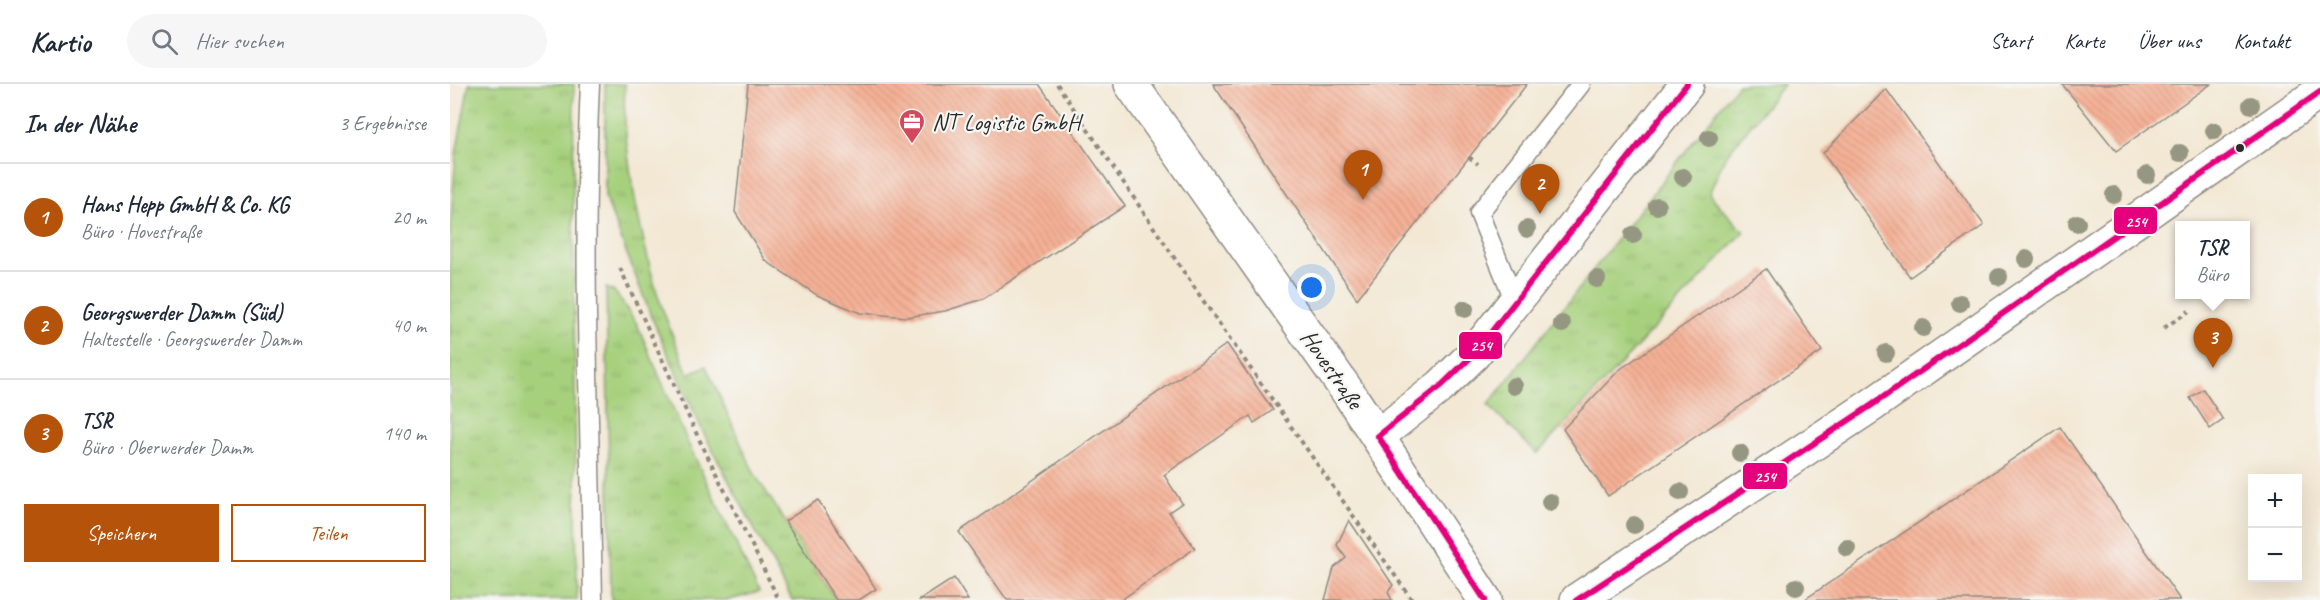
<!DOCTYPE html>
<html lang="de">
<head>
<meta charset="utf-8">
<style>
	:root { --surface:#fff; --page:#f6f6f7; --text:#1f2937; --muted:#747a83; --line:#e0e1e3; --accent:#b45309 }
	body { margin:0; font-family:Caveat,sans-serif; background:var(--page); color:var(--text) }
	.controls { position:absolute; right:18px; bottom:18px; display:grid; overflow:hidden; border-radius:0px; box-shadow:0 6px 24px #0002 }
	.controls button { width:54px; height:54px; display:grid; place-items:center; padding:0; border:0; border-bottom:2px solid var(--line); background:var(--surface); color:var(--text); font:30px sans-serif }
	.you { position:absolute; left:862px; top:204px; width:21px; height:21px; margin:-15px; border:4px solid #fff; border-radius:50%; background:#1a73e8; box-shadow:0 0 0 9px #1a73e833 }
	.badge { display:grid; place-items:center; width:39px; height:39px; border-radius:50%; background:var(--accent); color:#fff; font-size:20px; font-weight:700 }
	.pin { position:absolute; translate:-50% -50px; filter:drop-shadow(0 2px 3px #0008) }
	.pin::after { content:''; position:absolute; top:32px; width:21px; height:18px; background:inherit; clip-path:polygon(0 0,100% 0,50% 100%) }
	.popup { position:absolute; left:1725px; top:137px; width:75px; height:78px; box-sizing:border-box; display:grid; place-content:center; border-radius:0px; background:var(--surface); filter:drop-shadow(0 2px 4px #0005); font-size:20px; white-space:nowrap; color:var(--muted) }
	.popup b { font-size:22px; color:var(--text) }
	.popup::after { content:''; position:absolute; left:50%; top:100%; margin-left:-12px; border:12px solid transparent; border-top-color:var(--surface) }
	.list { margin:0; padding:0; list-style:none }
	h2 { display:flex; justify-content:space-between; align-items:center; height:78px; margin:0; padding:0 24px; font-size:26px }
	h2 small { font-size:20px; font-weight:400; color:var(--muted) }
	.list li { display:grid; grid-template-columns:39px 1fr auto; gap:18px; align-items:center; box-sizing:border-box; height:108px; padding:0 24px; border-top:2px solid var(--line) }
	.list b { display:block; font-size:22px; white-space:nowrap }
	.list p { margin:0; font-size:20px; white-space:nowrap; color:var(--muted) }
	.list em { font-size:20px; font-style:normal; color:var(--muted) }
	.actions { display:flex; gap:12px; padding:18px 24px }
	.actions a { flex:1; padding:14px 0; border:2px solid var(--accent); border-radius:0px; text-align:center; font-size:21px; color:var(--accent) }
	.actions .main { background:var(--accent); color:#fff }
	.icon { flex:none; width:33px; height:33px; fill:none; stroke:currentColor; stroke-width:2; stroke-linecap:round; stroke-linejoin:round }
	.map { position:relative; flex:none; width:1870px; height:516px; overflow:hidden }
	header { display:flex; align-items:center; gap:36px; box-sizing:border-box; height:84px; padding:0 30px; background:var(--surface); border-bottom:2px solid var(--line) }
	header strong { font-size:28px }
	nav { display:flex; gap:33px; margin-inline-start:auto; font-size:21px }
	.search { width:420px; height:54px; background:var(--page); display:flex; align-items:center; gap:15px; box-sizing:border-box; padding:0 21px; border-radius:33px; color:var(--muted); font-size:22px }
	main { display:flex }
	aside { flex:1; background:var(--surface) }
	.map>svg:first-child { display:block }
	.grass { fill:url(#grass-tufts); stroke:#687e54; stroke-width:1.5 }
	.building { fill:url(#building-back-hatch) }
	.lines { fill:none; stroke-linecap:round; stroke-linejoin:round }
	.lane-casing { stroke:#8f8a80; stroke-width:21 }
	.street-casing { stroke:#8f8a80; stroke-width:36 }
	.path { stroke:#8f8a80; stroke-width:4; stroke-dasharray:4.5 4.5; stroke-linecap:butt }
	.lane { stroke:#fff; stroke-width:18 }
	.street { stroke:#fff; stroke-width:33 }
	.bus-1-casing { stroke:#f6f6f2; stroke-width:10 }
	.bus-1 { stroke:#e5007d; stroke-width:6 }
	.tree { fill:#969782 }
	.bus-dot { fill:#2b2b2b; stroke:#f6f6f2; stroke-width:2 }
	.labels { text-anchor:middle; stroke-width:4.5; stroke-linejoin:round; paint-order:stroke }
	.poi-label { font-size:24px; fill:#2b2b2b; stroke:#f6f6f2; text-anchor:start }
	.street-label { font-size:24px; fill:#2b2b2b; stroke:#f6f6f2 }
	.line-badge { stroke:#f6f6f2; stroke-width:2 }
	.badge-label { font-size:16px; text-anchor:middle; font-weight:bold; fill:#fff }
</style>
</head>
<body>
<header>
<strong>Kartio</strong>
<div class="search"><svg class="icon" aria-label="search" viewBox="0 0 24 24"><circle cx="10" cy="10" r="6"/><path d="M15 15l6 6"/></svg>Hier suchen</div>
<nav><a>Start</a><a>Karte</a><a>Über uns</a><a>Kontakt</a></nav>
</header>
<main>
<aside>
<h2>In der Nähe<small>3 Ergebnisse</small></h2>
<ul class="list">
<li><span class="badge">1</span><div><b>Hans Hepp GmbH &amp; Co. KG</b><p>Büro · Hovestraße</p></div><em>20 m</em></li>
<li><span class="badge">2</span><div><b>Georgswerder Damm (Süd)</b><p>Haltestelle · Georgswerder Damm</p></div><em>40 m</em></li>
<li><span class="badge">3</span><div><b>TSR</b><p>Büro · Oberwerder Damm</p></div><em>140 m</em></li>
</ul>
<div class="actions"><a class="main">Speichern</a><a>Teilen</a></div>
</aside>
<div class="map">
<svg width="1870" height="516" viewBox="0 0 1870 516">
	<defs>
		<pattern id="grass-tufts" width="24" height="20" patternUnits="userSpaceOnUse" patternTransform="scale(1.5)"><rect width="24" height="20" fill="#a6d07c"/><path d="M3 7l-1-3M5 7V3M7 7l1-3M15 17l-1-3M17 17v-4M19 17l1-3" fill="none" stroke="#8fb36b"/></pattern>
		<pattern id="building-back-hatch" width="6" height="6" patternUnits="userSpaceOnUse" patternTransform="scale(1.5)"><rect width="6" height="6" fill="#f5b196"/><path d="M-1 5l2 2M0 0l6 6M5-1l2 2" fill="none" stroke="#d29881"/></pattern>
	</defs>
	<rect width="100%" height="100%" fill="#f6f6f2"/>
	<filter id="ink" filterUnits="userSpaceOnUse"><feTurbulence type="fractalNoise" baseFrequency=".0167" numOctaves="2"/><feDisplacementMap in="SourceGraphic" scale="12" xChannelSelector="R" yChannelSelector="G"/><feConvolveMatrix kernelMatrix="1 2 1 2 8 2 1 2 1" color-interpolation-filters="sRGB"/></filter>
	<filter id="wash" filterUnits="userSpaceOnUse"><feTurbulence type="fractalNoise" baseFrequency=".008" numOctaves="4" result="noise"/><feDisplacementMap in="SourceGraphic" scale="24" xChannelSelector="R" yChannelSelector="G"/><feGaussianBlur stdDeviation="1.35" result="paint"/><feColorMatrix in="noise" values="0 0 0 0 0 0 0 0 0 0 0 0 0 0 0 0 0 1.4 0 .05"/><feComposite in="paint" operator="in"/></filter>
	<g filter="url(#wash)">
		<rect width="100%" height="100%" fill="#f3e8d4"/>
		<g class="grass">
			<polygon points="19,0 124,0 123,112 127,516 0,516 0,147 6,70"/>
			<path d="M155,0H175C171,59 188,137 203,195C211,227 226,258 238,290L256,282L304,389L386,516H342L253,348L201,232L155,113Z"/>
			<polygon points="1288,0 1334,0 1275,73 1259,110 1294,148 1087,370 1038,321"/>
			<polygon points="156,204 165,208 187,240 238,359 309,508 279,516 161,516"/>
		</g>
		<g id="blocks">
			<g class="building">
				<polygon points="298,0 589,0 675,122 533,215 495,227 457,233 410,229 367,211 316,177 285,128"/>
				<polygon points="763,0 1077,0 907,215"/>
				<polygon points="1612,0 1761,0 1666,67"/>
				<polygon points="1436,5 1534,141 1460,193 1373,69"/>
				<polygon points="1316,185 1372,267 1158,412 1113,345 1169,286"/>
				<polygon points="777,260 823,326 804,339 800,332 714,391 732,419 719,428 745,464 671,516 557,516 509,448"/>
				<polygon points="1753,305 1773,336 1760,345 1740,314"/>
				<polygon points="1610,343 1730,516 1354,516"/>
				<polygon points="368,416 426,505 409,516 386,516 335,437"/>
				<polygon points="899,436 943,501 938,508 942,516 875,516 884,484 896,474 887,461"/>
				<polygon points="504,494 518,516 470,516"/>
			</g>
		</g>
	</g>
	<g filter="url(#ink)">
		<use href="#blocks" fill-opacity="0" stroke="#8f8a80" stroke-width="1.5"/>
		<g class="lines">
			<defs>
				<g id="lane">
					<path d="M140,0C132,172 140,344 143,516"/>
					<polyline points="1065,218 1029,129 1131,0"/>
				</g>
				<g id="street">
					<polyline points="681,0 900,311 1035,516"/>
					<polyline points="928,352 991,302 1023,271 1237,0"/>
					<polyline points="1127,516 1422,321 1870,8"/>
				</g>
			</defs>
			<use href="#lane" class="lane-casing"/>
			<use href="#street" class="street-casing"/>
			<g class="path">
				<polyline points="607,0 750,212 962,516"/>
				<polyline points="1019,73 1028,80"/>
				<polyline points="170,184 248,353 329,516"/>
				<polyline points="1714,244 1739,227"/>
			</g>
			<use href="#lane" class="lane"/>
			<use href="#street" class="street"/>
			<defs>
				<g id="bus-1">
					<polyline points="1035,516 928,352 991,302 1023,271 1237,0"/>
					<polyline points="1127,516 1422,321 1870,8"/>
				</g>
			</defs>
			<use href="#bus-1" class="bus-1-casing"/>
			<use href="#bus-1" class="bus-1"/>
		</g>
		<g class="tree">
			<circle cx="1801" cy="21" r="9"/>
			<circle cx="1764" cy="47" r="9"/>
			<circle cx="1259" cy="54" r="9"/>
			<circle cx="1730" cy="69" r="9"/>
			<circle cx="1697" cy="91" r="9"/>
			<circle cx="1233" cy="93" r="9"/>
			<circle cx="1664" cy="111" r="9"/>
			<circle cx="1207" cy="122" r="9"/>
			<circle cx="1627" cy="139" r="9"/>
			<circle cx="1077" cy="145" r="9"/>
			<circle cx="1183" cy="151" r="9"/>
			<circle cx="1576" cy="175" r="9"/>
			<circle cx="1549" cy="193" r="9"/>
			<circle cx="1147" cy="195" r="9"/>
			<circle cx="1510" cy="219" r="9"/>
			<circle cx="1015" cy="225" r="9"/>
			<circle cx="1112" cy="240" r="9"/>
			<circle cx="1473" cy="244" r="9"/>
			<circle cx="1436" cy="269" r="9"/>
			<circle cx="1064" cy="302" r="9"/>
			<circle cx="1290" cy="369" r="9"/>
			<circle cx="1230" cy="408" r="9"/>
			<circle cx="1100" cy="418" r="9"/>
			<circle cx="1184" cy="441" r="9"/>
			<circle cx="1397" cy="464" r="9"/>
			<circle cx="1346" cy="503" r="9"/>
		</g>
	</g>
	<defs>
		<symbol id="office-pin" viewBox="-11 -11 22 30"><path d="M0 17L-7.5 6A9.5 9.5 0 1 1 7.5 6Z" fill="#d1495b" stroke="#f6f6f2"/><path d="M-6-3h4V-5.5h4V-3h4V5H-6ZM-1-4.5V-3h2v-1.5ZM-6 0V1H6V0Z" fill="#fff"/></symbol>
	</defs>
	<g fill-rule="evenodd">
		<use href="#office-pin" x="447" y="23" width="30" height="40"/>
	</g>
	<circle class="bus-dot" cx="1790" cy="64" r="5"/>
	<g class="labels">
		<g class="poi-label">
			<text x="482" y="46">NT Logistic GmbH</text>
		</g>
		<g class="street-label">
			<text transform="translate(882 285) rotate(55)" y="8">Hovestraße</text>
		</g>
	</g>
	<g class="line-badge">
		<rect x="1663" y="122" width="45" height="29" rx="6" fill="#e5007d"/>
		<rect x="1008" y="247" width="45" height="29" rx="6" fill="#e5007d"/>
		<rect x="1292" y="378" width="46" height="28" rx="6" fill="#e5007d"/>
	</g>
	<g class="badge-label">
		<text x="1686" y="143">254</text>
		<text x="1031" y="267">254</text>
		<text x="1315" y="398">254</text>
	</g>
</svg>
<div class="controls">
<button>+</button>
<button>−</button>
</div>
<div class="you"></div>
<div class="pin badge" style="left:913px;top:116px">1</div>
<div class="pin badge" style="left:1090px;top:130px">2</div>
<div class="pin badge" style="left:1763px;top:284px">3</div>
<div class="popup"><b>TSR</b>Büro</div>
</div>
</main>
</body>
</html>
